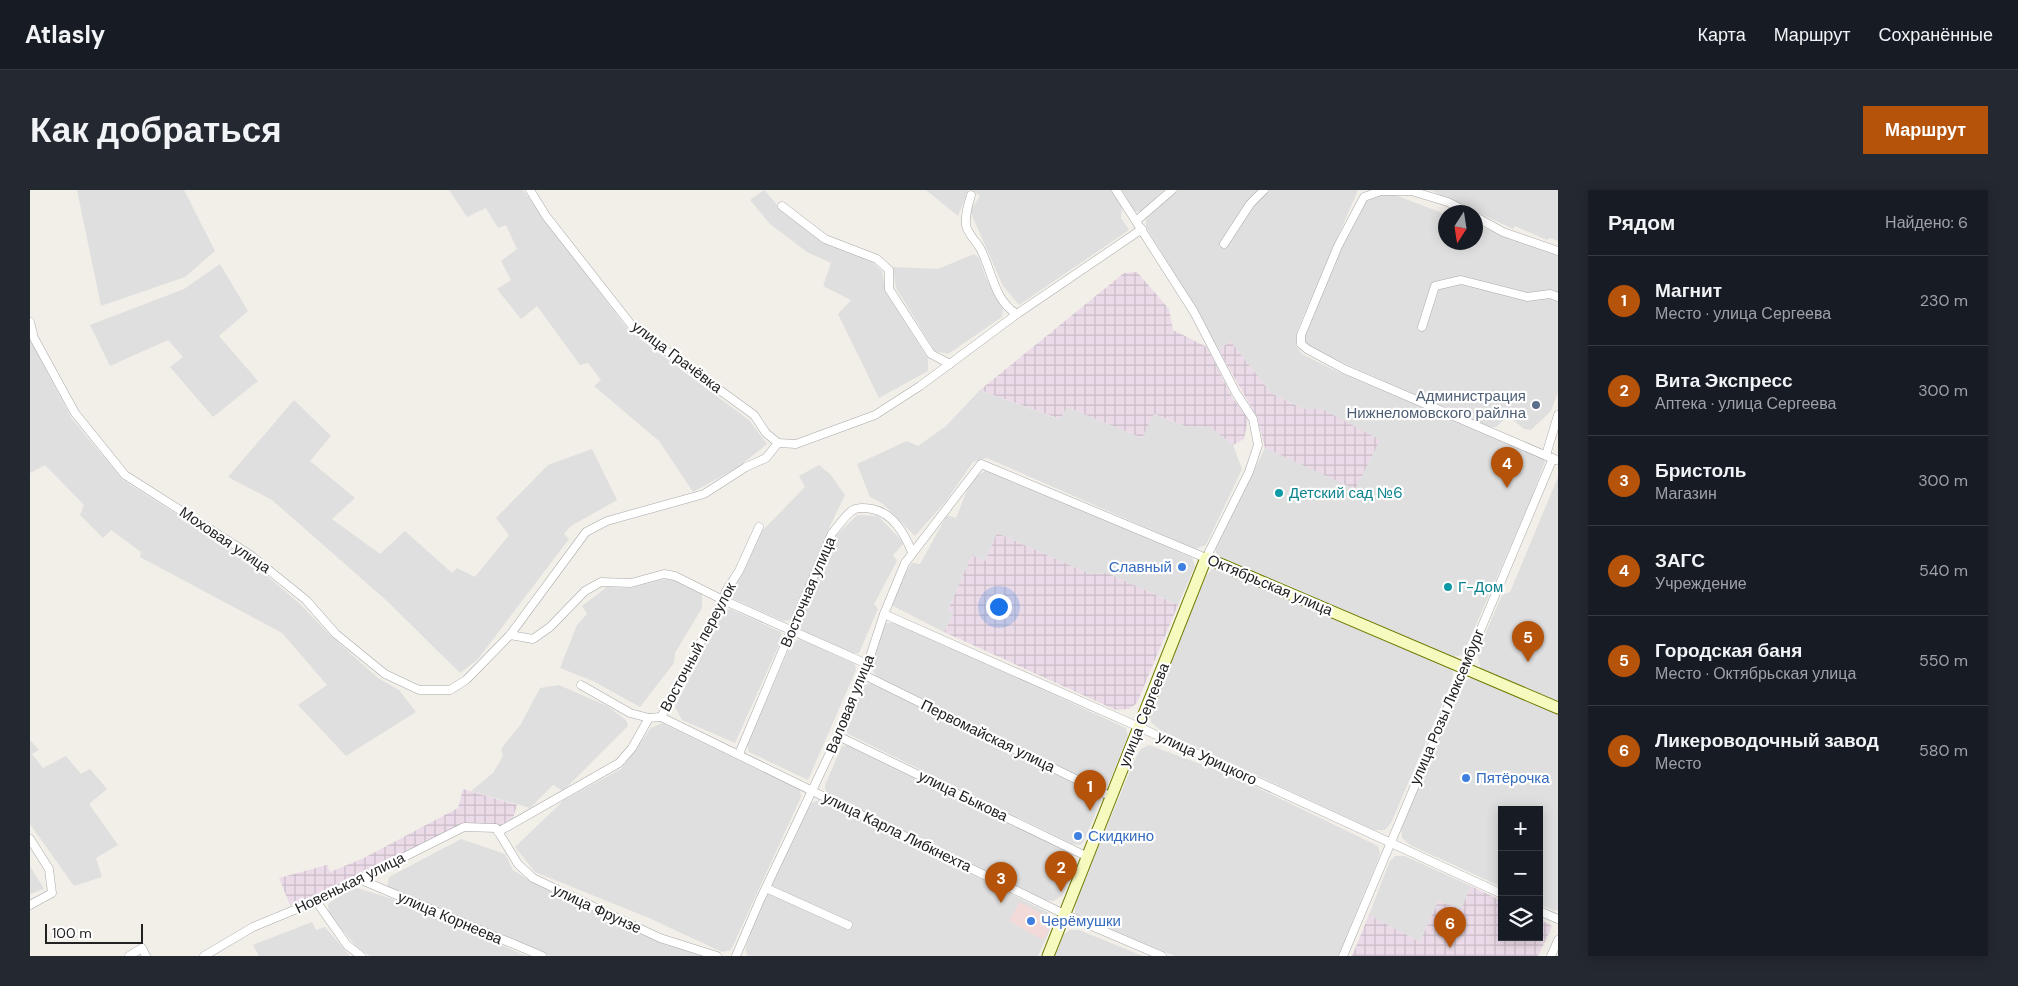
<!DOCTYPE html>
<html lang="ru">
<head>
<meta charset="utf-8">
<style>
	:root { --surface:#171b24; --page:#242831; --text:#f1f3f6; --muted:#9ea1a6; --line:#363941; --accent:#b45309 }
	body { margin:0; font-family:"DM Sans",sans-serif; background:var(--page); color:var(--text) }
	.controls { position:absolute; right:15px; bottom:15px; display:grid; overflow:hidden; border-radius:0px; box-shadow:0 2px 12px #0003 }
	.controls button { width:45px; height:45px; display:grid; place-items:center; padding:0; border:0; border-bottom:1px solid var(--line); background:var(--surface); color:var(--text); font:25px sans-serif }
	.compass { position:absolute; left:1408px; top:15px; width:45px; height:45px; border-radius:50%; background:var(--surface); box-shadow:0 2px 12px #0003; rotate:192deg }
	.scale { position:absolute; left:15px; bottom:12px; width:98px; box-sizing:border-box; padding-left:5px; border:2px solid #222; border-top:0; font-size:14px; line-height:18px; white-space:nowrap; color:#222; -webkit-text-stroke:4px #fff; paint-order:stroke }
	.you { position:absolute; left:968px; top:416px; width:18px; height:18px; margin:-12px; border:4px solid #fff; border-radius:50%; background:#1a73e8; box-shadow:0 0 0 8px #1a73e833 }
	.badge { display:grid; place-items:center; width:32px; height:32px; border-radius:50%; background:var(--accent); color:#fff; font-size:16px; font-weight:700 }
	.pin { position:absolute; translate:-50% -41px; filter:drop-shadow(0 1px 2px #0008) }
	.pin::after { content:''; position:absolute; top:26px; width:18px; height:15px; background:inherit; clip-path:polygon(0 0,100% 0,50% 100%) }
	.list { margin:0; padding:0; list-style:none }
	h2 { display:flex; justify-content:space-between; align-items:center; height:65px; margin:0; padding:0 20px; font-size:21px }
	h2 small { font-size:16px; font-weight:400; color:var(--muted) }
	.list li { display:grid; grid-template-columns:32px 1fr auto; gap:15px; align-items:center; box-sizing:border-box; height:90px; padding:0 20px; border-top:1px solid var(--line) }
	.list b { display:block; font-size:19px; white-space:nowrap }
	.list p { margin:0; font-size:16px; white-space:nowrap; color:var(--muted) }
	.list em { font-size:16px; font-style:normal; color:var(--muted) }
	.icon { flex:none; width:28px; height:28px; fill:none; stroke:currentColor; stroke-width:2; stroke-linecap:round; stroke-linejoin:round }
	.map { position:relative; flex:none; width:1528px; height:766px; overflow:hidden; border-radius:0px }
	header { display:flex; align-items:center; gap:30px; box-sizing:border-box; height:70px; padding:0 25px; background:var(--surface); border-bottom:1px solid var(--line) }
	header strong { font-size:24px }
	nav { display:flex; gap:28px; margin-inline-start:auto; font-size:18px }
	.intro { display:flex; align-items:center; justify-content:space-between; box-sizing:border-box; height:120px; padding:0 30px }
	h1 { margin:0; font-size:35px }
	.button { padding:12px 22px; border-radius:0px; background:var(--accent); color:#fff; font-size:18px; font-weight:700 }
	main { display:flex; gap:30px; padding:0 30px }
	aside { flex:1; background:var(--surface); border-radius:0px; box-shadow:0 2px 12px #0003 }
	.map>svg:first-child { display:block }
	.residential { fill:#e0dfdf }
	.commercial { fill:#f2dad9 }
	.industrial { fill:url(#industrial-grid) }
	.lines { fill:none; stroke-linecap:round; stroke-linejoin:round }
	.minor-casing { stroke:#a9a9a9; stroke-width:9 }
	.secondary-casing { stroke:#707d05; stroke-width:13 }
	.minor { stroke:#fff; stroke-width:8 }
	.secondary { stroke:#f7fabf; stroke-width:11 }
	.service-dot { fill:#5c6f8a; stroke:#fff; stroke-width:2 }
	.culture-dot { fill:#0f9aa8; stroke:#fff; stroke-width:2 }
	.shop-dot { fill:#3f7fe0; stroke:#fff; stroke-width:2 }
	.labels { text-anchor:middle; stroke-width:4.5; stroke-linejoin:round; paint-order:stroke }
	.street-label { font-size:15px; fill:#222; stroke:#fff }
	.service-label { font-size:15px; fill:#4e5e75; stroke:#fff; text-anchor:end }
	.culture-label { font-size:15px; fill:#0d838f; stroke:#fff; text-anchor:start }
	.shop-label { font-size:15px; fill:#366cbe; stroke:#fff; text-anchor:start }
</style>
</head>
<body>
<header>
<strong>Atlasly</strong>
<nav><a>Карта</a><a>Маршрут</a><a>Сохранённые</a></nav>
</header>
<div class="intro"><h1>Как добраться</h1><a class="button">Маршрут</a></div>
<main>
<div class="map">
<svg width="1528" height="766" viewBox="0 0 1528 766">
	<defs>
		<pattern id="industrial-grid" width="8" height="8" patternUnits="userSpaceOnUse" patternTransform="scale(1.25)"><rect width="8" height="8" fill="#ebdbe8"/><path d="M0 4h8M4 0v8" fill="none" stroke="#c9bcc7"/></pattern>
	</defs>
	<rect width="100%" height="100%" fill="#f2efe9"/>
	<g class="residential">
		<polygon points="47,0 154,0 185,61 155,87 71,116"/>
		<polygon points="419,0 493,0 599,141 719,230 737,254 708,277 663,302 629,251 564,196 571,190 558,173 550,175 507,116 491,129 467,99 481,90 471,71 487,59 476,35 468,38 456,18 437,27"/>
		<polygon points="734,0 750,18 793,51 842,72 852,81 856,103 898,169 898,181 849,208 808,124 821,110 793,96 801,73 777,62 740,34 720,10"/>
		<polygon points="896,0 938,0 928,26"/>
		<polygon points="942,0 1081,0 1092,16 1091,28 1099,40 989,115 973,96 940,21 950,6"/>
		<polygon points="1092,0 1134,0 1112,22 1104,21"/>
		<polygon points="1148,0 1328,0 1267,141 1266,156 1272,164 1308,182 1512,267 1515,271 1500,312 1433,464 1423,468 1190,367 1186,363 1186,358 1235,258 1325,298 1292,219 1273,219 1241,203 1201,152 1188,159 1168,122 1116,37 1116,29"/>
		<polygon points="1400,0 1528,0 1528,51 1520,48 1517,50 1485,36 1483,39"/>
		<polygon points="1351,3 1365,5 1415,24 1416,52 1446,52 1446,35 1528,66 1528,202 1521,221 1501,240 1494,239 1478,226 1466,237 1457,237 1276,156 1273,146 1319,40 1335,9"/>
		<polygon points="944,64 949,68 956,88 973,119 972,127 918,164 905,161 866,98 863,77 908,79"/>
		<polygon points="190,74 218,121 189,146 228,191 183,227 140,177 153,167 138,150 80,176 60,135 154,99"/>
		<polygon points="0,149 42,229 93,290 217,369 269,413 301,446 348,488 369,500 386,522 316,566 268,515 297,495 252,443 110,367 111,362 81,340 73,348 50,325 54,315 15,275 0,283"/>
		<polygon points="950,200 1029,229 1037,217 1112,248 1123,224 1155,236 1180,237 1203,255 1212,279 1176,355 1165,359 957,268 943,272 916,311 885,346 853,314 840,307 827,274 877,251 888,256 916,236"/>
		<polygon points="264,210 301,246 280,271 325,308 302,329 350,364 375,341 422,383 427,378 445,387 479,345 466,328 518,275 562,259 587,310 541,336 534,344 539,349 448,469 430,483 357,411 242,310 198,287"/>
		<polygon points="789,275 800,284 815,305 798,340 761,430 753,431 703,409 703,399 713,383 730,343 775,297 769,286"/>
		<polygon points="955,281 973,284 1162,368 1165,376 1148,415 1077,383 1060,384 967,343 955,371 942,365 918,420 924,423 914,442 863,416 863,403 882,373 890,374 917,325 926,328 942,288"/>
		<polygon points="1528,287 1528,513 1451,480 1447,463 1472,405 1480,402"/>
		<polygon points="827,325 848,326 874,353 863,365 867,371 844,414 848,419 829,463 822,463 773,441 767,435 806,346"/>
		<polygon points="1182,379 1191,379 1416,474 1423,482 1422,491 1361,633 1355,640 1344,640 1130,540 1121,532 1120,523 1176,386"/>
		<polygon points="643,389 672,404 672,418 645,463 644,473 610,517 563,491 530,478 547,435 557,424 552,416 577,397 601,398 629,390"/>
		<polygon points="700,419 751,442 752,448 705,553 652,530 645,517 693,422"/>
		<polygon points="856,433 867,433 1096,538 1098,546 1078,595 1072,598 847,488 842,479 845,459"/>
		<polygon points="770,449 825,474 826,480 778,590 719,562 717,555 761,454"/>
		<polygon points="1444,487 1528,523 1528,720 1524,721 1509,714 1509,620 1472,620 1472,697 1380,655 1372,648 1371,638 1434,491"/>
		<polygon points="842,493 1070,606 1071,610 1054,651 1050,655 1042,654 818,544 816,540 835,495"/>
		<polygon points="529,495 577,516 596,530 598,536 533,601 523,595 500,618 441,601 463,583 473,566 471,559 491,534 510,498"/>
		<polygon points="632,533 770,600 771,607 701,760 692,762 619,728 505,682 485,657 534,610 591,579 621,538"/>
		<polygon points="0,550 9,560 2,564 13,578 36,566 51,584 60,579 77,599 59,614 88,655 66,668 72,687 44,696 0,634"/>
		<polygon points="818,555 1042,664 1046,672 1032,706 1023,711 1014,710 796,603 795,595 812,556"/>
		<polygon points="1119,555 1203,586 1348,656 1350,664 1347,672 1308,766 1145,766 1045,724 1045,713 1106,567 1111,559"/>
		<polygon points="792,609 1019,723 1024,730 1008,766 718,766 715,759 736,698 779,614"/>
		<polygon points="431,649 475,664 483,680 499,690 678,766 520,766 357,697 359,687"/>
		<polygon points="1365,666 1375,666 1441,696 1431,719 1408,711 1390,752 1339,725 1359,673"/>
		<polygon points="0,676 14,699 0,704"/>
		<polygon points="323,697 360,708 497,766 340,766 326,756 299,724 298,714"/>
		<polygon points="282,732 286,740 295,737 320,766 229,766 223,755"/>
		<polygon points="1040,740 1049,740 1113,766 1025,766 1033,745"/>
	</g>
	<polygon class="commercial" points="990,712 1024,730 1013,750 979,731"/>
	<g class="industrial">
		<polygon points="1107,82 1139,119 1143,140 1177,157 1203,209 1218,228 1214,249 1203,255 1180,237 1155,236 1124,224 1112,248 1037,217 1030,229 950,200 1094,83"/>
		<polygon points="1201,152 1241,203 1273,219 1292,219 1350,250 1325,299 1235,258 1227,227 1188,159"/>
		<polygon points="967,343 1060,384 1077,383 1148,415 1107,513 1099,519 1086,520 914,442 924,423 918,420 942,365 955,371"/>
		<polygon points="433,599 487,615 483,628 463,640 428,641 345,684 260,715 249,688 297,675 300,682 334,668 428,618"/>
		<polygon points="1441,696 1472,711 1472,747 1509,747 1509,729 1522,736 1508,766 1322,766 1339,725 1390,752 1408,711 1431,719"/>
	</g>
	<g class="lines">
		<defs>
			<g id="minor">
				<polyline points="500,0 516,26 603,137 724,225 736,243 748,253"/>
				<polyline points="1378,0 1418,12 1437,22"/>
				<polyline points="1380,1 1351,1 1334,7 1308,56 1271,145 1271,154 1277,159 1314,179 1526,270"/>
				<path d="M941,5C938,15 935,24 936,35C937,43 946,51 950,58C962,80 964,111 987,124"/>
				<polyline points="752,16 795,49 847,69 859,80 859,99 901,164 920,174"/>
				<polyline points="1446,27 1473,42 1528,61"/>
				<polyline points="1106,31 1142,0"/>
				<polyline points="1194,54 1220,14 1234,0"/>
				<polyline points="0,132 4,148 45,223 95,285 219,364 276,410 306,444 355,484 389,500 420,500 436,490 480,445 556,342 577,331 674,304 716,277 736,268 748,253 766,254 845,225 890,196 987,124 1112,39"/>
				<polyline points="1392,137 1405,96 1431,90 1497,107 1520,104 1528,107"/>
				<polyline points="1516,265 1528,225"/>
				<polyline points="854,424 1109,537 1472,704"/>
				<polyline points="480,445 503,449 520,437 555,401 571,392 601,393 634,384 645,386 693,410 837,474"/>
				<polyline points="834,485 1082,607"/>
				<polyline points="551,495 600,523 619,528"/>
				<polyline points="631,527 1036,725 1132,766"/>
				<polyline points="808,546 1058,667"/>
				<path d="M709,564L802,343C808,337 815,325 823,320C828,317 836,318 842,319C863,323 874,343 882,362"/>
				<polyline points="468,642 589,573 602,558 619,528 631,527 693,410 696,401 709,381 729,337"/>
				<polyline points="0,649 19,679 22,703 0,715"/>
				<polyline points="329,689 512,766"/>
				<polyline points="736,698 818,735"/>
				<polyline points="286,711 317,755 331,766"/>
				<polyline points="1509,721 1528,729"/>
				<polyline points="99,766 112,758 116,766"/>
				<polyline points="174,766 223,737 286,711 434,637 466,638 488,674 503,688 630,748 687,766"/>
				<polyline points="706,766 730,710 808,546 834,485 854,424 875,373 951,274 1176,368 1219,282 1228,255 1223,229 1206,203 1164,122 1086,0"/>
				<polyline points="1313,766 1523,268"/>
				<polyline points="1521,766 1528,750"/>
			</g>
			<polyline id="secondary" points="1018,766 1176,368 1528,518"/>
		</defs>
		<use href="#minor" class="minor-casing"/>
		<use href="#secondary" class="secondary-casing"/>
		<use href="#minor" class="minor"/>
		<use href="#secondary" class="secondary"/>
	</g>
	<circle class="service-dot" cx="1506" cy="215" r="5"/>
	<g class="culture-dot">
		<circle cx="1249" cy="303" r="5"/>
		<circle cx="1418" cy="397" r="5"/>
	</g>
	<g class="shop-dot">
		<circle cx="1152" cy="377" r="5"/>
		<circle cx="1436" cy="588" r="5"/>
		<circle cx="1048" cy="646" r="5"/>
		<circle cx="1001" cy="731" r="5"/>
	</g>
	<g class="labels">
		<g class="street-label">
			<text transform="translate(647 167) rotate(37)" y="5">улица Грачёвка</text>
			<text transform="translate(195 350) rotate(34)" y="5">Моховая улица</text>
			<text transform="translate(1240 395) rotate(23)" y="5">Октябрьская улица</text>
			<text transform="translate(778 402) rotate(-67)" y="5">Восточная улица</text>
			<text transform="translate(668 457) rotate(-62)" y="5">Восточный переулок</text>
			<text transform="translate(820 514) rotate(-68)" y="5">Валовая улица</text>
			<text transform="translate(1417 517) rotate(-67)" y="5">улица Розы Люксембург</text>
			<text transform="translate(1114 525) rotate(-68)" y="5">улица Сергеева</text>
			<text transform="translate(958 546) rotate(26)" y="5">Первомайская улица</text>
			<text transform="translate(1177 568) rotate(25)" y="5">улица Урицкого</text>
			<text transform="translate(933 606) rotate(26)" y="5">улица Быкова</text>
			<text transform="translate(867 642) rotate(26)" y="5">улица Карла Либкнехта</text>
			<text transform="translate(320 693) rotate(-26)" y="5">Новенькая улица</text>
			<text transform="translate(567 719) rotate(25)" y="5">улица Фрунзе</text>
			<text transform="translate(420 728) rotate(23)" y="5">улица Корнеева</text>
		</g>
		<g class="service-label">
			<text x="1496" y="211">Администрация<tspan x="1496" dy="17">Нижнеломовского райлна</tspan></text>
		</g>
		<g class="culture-label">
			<text x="1259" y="308">Детский сад №6</text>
			<text x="1428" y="402">Г-Дом</text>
		</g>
		<g class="shop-label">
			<text x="1142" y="382" text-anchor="end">Славный</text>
			<text x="1446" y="593">Пятёрочка</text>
			<text x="1058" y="651">Скидкино</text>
			<text x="1011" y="736">Черёмушки</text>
		</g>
	</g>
</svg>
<div class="controls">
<button>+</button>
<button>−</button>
<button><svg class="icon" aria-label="layers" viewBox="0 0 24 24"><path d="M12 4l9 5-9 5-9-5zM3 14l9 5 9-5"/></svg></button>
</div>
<svg class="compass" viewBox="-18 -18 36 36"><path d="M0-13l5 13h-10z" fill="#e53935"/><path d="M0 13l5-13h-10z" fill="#9ea1a6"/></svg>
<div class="scale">100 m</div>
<div class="you"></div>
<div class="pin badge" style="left:1060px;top:621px">1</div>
<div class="pin badge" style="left:1031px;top:702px">2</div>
<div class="pin badge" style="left:971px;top:713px">3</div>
<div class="pin badge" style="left:1477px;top:298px">4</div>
<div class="pin badge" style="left:1498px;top:472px">5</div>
<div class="pin badge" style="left:1420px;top:758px">6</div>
</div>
<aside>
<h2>Рядом<small>Найдено: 6</small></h2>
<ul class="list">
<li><span class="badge">1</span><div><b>Магнит</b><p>Место · улица Сергеева</p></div><em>230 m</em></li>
<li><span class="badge">2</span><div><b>Вита Экспресс</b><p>Аптека · улица Сергеева</p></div><em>300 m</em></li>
<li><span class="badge">3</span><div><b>Бристоль</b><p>Магазин</p></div><em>300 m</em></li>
<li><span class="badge">4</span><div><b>ЗАГС</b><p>Учреждение</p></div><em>540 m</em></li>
<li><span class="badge">5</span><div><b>Городская баня</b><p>Место · Октябрьская улица</p></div><em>550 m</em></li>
<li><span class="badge">6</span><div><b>Ликероводочный завод</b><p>Место</p></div><em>580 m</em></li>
</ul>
</aside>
</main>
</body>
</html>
